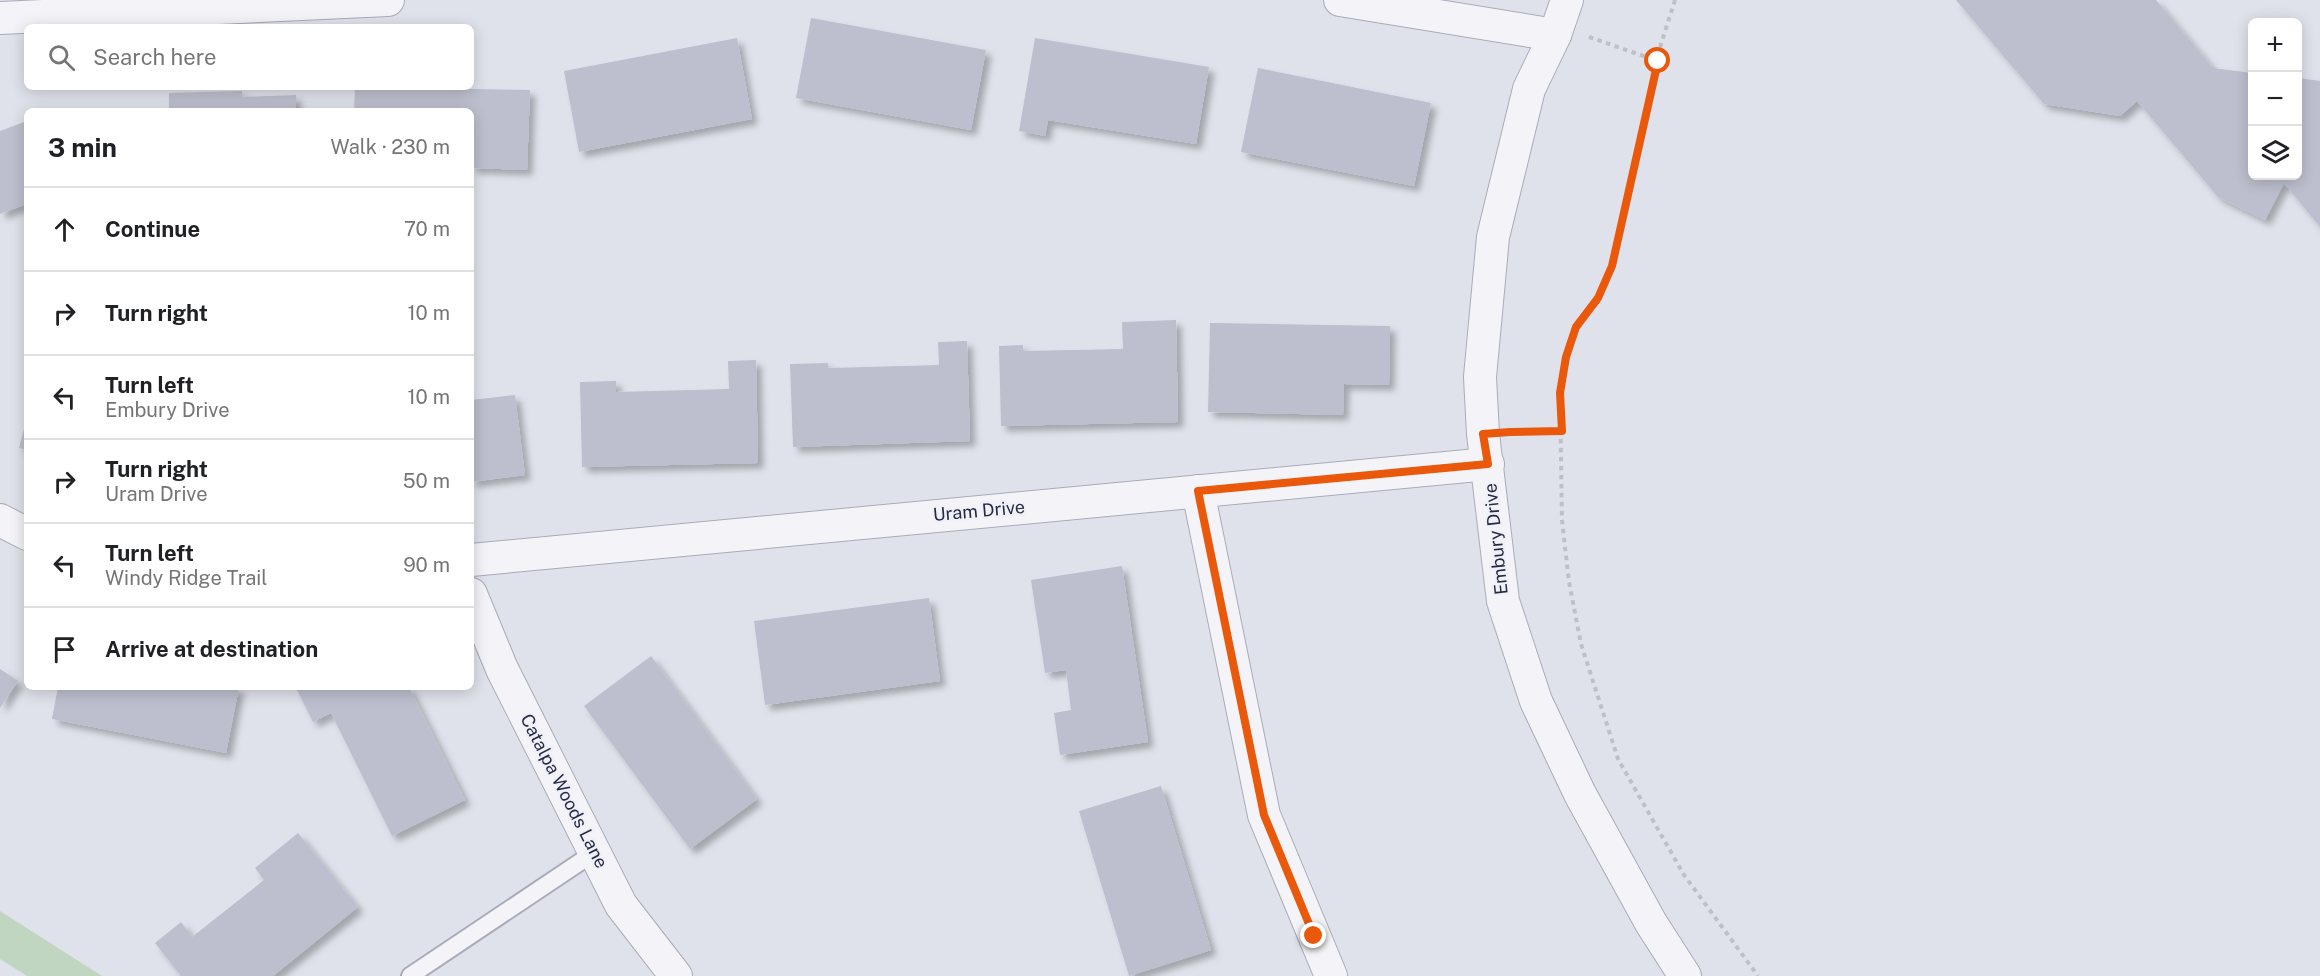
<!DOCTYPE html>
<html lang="en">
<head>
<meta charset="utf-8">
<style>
	:root { --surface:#fff; --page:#f2f2f2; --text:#202124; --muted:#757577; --line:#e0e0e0 }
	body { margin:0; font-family:"Public Sans",sans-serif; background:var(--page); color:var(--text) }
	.controls { position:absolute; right:18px; top:18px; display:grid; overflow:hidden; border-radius:9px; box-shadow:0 3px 15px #0003 }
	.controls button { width:54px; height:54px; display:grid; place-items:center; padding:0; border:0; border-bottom:2px solid var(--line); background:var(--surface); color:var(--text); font:30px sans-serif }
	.stop { position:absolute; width:18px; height:18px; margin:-14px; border:4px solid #ea580c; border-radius:50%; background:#fff }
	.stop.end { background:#ea580c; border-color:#fff; box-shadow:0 2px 6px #0008 }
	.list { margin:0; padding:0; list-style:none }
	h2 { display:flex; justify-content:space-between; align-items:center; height:78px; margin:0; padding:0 24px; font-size:26px }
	h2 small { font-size:20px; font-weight:400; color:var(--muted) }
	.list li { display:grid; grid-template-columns:39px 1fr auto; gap:18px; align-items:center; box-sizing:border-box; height:84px; padding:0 24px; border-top:2px solid var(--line) }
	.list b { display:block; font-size:22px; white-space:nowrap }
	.list p { margin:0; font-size:20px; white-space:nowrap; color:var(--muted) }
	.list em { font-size:20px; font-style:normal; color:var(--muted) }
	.icon { flex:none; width:33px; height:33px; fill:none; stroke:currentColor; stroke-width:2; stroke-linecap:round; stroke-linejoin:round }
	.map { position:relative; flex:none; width:2320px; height:976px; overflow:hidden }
	.search { position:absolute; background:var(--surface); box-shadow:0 3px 15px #0003; left:24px; top:24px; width:450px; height:66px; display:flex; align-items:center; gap:15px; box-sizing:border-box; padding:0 21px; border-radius:9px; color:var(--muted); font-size:22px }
	.panel { position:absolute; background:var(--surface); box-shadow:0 3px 15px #0003; left:24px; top:108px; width:450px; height:582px; border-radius:9px }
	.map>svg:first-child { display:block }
	.green { fill:#c1d6c1 }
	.building { fill:#bdbfce; filter:url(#shadow) }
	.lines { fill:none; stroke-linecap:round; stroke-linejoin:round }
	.lane-casing { stroke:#a8abb9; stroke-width:20 }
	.street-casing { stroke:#a8abb9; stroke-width:34 }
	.path { stroke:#bfbfc9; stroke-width:4; stroke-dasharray:4.5 4.5; stroke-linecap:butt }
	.lane { stroke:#f4f4f8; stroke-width:16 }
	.street { stroke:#f4f4f8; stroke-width:32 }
	.route { stroke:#ea580c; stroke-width:8 }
	.labels { text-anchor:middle; stroke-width:5; stroke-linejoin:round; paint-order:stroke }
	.street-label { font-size:18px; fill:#272a44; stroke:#f0f1f8 }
</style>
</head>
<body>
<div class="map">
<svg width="2320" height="976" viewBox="0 0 2320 976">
	<defs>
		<filter id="shadow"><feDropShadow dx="5.5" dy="5.5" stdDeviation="3" flood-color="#0004"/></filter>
	</defs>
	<rect width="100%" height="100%" fill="#e0e2eb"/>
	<polygon class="green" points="0,911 102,976 27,976 0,959"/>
	<g class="building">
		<polygon points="1956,0 2156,0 2213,68 2252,73 2252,176 2298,176 2298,78 2320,81 2320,227 2284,183 2265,220 2218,197 2137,101 2120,116 2044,104"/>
		<polygon points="811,18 986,50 971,130 796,98"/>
		<polygon points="737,38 752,119 579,152 564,71"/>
		<polygon points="1035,38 1209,67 1196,144 1048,120 1045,136 1019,131"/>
		<polygon points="1258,68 1431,103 1414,186 1241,152"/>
		<polygon points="355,87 530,90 527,170 471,168 471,111 354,111"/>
		<polygon points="242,91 242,97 296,95 296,111 169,111 169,93"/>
		<polygon points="27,121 27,204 0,214 0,131"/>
		<polygon points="1176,320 1178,422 1001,426 999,346 1023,345 1023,351 1123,349 1122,322"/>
		<polygon points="1210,323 1390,326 1389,385 1344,384 1343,415 1208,412"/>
		<polygon points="967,341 970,441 793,447 790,364 828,363 828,368 939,365 938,342"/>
		<polygon points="756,360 758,463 582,467 580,382 616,381 616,392 729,389 728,361"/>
		<polygon points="515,395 525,475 471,482 471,400"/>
		<polygon points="26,421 27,421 27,450 19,448"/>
		<polygon points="1122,566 1148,742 1060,755 1054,713 1071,710 1066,670 1045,673 1031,580"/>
		<polygon points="929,598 940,681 765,705 754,621"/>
		<polygon points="651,656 757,799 690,849 584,706"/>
		<polygon points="0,669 18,681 0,708"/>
		<polygon points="58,687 239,687 226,753 52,719"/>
		<polygon points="298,687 409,687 465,800 392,836 331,713 313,722 296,688"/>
		<polygon points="1161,786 1211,950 1129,976 1079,811"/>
		<polygon points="298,833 358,907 273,976 181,976 155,943 181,922 192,937 264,880 255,868"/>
	</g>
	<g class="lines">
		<defs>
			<polyline id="lane" points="410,976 595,852"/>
			<g id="street">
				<polyline points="1340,0 1555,35"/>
				<polyline points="1567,0 1555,35 1529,89 1493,237 1480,377 1483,434 1503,601 1536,701 1580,794 1651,923 1685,976"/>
				<polyline points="0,18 388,0"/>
				<polyline points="1198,491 1264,815 1331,976"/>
				<polyline points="0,520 27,534"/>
				<polyline points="471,560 1488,464"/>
				<polyline points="471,594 502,669 621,905 676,976"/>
			</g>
		</defs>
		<use href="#lane" class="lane-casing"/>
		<use href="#street" class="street-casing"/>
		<g class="path">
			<polyline points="1675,0 1661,44 1613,266 1598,299 1576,328 1566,357 1560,393 1562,520 1569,582 1581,644 1618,759 1684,875 1758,976"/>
			<polyline points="1589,37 1658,61"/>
			<polyline points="1517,431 1562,431"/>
		</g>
		<use href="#lane" class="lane"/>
		<use href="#street" class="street"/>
	</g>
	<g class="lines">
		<polyline class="route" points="1314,936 1264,815 1198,491 1488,464 1483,434 1510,432 1562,431 1560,393 1566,357 1576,327 1598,298 1612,266 1658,61"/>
	</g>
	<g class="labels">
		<g class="street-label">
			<text transform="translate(979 511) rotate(-5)" y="6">Uram Drive</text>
			<text transform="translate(1496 539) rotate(-96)" y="6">Embury Drive</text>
			<text transform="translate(564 791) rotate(63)" y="6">Catalpa Woods Lane</text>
		</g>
	</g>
</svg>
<div class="controls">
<button>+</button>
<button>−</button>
<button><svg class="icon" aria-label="layers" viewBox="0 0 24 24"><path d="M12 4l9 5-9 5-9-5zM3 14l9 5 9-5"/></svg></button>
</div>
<div class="stop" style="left:1658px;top:61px"></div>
<div class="stop end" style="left:1314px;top:936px"></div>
<div class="search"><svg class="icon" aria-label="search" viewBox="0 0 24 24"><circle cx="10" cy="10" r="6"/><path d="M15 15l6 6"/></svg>Search here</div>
<section class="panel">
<h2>3 min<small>Walk · 230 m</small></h2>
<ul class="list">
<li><svg class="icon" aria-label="ahead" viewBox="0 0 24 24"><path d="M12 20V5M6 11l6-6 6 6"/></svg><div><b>Continue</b></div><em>70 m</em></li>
<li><svg class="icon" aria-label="right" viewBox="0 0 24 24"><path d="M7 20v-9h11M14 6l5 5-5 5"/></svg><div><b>Turn right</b></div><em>10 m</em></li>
<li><svg class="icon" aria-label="left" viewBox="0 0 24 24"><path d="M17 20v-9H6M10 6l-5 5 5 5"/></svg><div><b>Turn left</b><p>Embury Drive</p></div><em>10 m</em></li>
<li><svg class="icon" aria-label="right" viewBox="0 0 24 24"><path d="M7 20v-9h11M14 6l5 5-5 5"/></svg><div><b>Turn right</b><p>Uram Drive</p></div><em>50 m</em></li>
<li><svg class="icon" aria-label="left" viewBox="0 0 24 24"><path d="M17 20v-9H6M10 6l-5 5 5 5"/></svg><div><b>Turn left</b><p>Windy Ridge Trail</p></div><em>90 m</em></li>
<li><svg class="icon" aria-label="arrive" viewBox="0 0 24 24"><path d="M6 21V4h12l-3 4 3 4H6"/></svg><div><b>Arrive at destination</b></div></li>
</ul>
</section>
</div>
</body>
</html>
